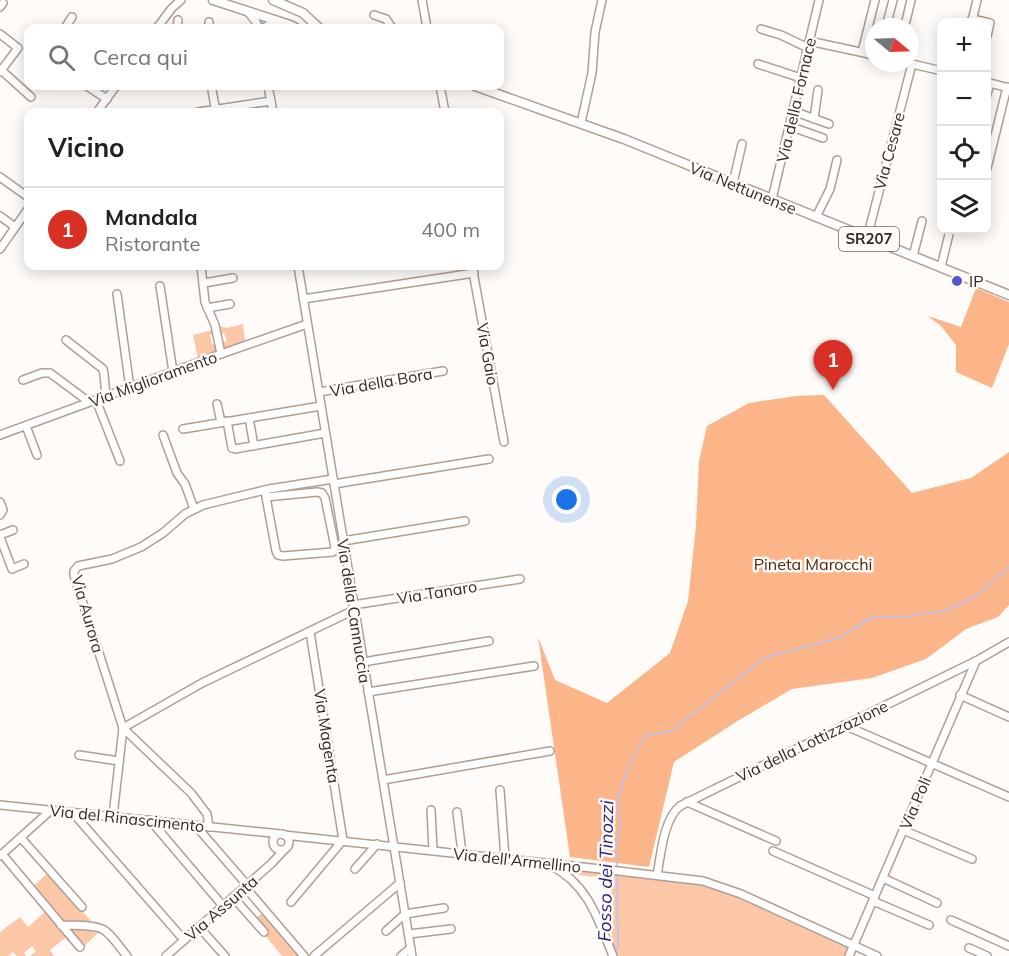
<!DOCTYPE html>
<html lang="it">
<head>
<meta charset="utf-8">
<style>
	:root { --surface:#fff; --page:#f2f2f2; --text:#202124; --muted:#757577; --line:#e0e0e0; --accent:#d93025 }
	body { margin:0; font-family:Mulish,sans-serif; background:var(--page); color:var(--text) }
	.controls { position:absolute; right:18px; top:18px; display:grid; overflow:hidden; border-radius:12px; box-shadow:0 3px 15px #0003 }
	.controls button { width:54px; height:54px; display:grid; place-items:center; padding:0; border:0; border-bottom:2px solid var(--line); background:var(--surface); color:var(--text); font:30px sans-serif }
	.compass { position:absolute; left:865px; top:18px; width:54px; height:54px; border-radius:50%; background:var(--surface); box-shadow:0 3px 15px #0003; rotate:109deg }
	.you { position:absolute; left:567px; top:500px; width:21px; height:21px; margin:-15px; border:4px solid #fff; border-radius:50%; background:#1a73e8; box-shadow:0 0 0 9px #1a73e833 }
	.badge { display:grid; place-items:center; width:39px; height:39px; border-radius:50%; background:var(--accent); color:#fff; font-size:20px; font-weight:700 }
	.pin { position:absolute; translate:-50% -50px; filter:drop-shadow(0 2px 3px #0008) }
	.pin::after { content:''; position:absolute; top:32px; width:21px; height:18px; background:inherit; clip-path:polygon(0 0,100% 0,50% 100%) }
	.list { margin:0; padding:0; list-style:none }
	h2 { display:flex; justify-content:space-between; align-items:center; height:78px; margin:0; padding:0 24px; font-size:26px }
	h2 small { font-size:20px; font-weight:400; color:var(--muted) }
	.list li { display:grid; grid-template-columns:39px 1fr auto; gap:18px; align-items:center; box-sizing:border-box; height:84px; padding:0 24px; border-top:2px solid var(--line) }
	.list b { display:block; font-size:22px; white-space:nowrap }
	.list p { margin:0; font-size:20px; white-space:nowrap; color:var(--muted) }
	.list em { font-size:20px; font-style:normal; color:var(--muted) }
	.icon { flex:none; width:33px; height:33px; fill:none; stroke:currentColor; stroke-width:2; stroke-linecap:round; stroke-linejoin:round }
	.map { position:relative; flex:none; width:1009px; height:956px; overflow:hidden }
	.search { position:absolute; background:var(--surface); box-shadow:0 3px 15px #0003; left:24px; top:24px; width:480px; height:66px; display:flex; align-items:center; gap:15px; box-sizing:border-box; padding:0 21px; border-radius:12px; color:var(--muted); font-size:22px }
	.panel { position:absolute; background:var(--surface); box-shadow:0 3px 15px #0003; left:24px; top:108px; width:480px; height:162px; border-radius:12px }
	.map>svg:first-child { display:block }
	.green { fill:#fbc7a7 }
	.forest { fill:#fbb589 }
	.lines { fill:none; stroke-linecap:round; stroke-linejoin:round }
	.stream { stroke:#b9c3f8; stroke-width:1.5 }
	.minor-casing { stroke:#b09e93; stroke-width:10 }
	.major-casing { stroke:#b09e93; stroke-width:11 }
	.minor { stroke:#fff; stroke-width:7 }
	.major { stroke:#fff; stroke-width:8 }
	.poi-dot { fill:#5458cf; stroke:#fffbf8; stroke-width:2 }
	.labels { text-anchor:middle; stroke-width:5; stroke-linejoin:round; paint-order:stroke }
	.shield { fill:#fffbf8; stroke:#6f6965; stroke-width:1.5 }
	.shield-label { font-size:15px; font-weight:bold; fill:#312a26 }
	.street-label { font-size:16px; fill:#312a26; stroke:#fffbf8 }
	.poi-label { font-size:16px; fill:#312a26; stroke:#fffbf8; text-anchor:start }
	.park-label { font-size:16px; fill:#492710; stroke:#fffbf8 }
	.water-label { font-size:18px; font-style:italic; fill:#241a7c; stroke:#fffbf8 }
</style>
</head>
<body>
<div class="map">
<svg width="1009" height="956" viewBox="0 0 1009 956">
	<rect width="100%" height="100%" fill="#fffbf8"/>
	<g class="green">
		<polygon points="243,324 245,342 223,350 221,343 227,341 224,333 220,334 218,326 227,328"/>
		<polygon points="213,330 214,334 210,335 212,344 216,344 218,352 198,359 193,335"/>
		<polygon points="578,871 704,884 742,895 850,948 847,956 617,956 610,939 612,937 611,878 578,875"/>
		<polygon points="48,873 100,931 78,952 65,938 50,950 54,956 30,956 36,951 32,946 24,953 26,956 17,956 13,952 8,956 0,956 0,932 20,917 28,927 50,907 33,886"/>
		<polygon points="263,912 302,956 282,956 253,921"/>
	</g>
	<g class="forest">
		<polygon points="976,288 1009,302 1009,344 992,388 956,372 956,345 941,326 928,316 961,327"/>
		<polygon points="824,395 912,493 971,478 1009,452 1009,605 998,617 966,629 926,659 872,678 792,689 739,720 674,762 649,867 570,857 538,637 555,680 607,703 670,653 688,601 696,526 699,461 707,426 749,403 797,396"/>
	</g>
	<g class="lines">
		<g class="stream">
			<polyline points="617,868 616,846 620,824 618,796 632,759 645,736 671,731 766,657 839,638 873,617 903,617 945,611 975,597 1009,567"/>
			<polyline points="616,951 618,948 617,873"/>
		</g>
		<defs>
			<g id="minor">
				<polyline points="422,0 427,28"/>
				<polyline points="0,7 3,3"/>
				<polyline points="248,12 256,22 259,28"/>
				<polyline points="374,15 386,19 392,28"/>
				<polyline points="972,19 990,23 987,36"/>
				<polyline points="906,21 911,0"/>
				<polyline points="972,21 977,0"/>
				<polyline points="886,27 893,0"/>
				<polyline points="65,28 72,17"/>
				<polyline points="157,28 172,8 181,0"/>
				<polyline points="177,28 178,20"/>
				<polyline points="209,28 209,22"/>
				<polyline points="264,28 275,21"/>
				<polyline points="761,29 781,35 808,48"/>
				<polyline points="0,34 18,48 0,72"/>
				<polyline points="809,41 874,55"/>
				<polyline points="862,52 875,0"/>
				<polyline points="908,63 942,71"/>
				<polyline points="758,64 801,78"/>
				<polyline points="0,69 31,97"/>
				<polyline points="986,82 1009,88"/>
				<polyline points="87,86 107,99"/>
				<polyline points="213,86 212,90 216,112"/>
				<polyline points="268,86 273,112"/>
				<polyline points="440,86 445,112"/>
				<polyline points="986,98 990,83"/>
				<polyline points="793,111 829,124"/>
				<polyline points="97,112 116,86"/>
				<polyline points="198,112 271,101"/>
				<polyline points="814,119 818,90"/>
				<polyline points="581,123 592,73 595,32 602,0"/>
				<polyline points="789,126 823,138"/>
				<polyline points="987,168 1007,87"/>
				<polyline points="0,177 28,197"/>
				<polyline points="733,183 742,144"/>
				<polyline points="772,199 819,0"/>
				<polyline points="0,216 15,227"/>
				<polyline points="816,217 830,189 837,160"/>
				<polyline points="867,238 912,64"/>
				<polyline points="0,249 28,209"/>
				<polyline points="913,256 922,221"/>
				<polyline points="201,266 205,302 215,325 221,354"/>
				<polyline points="298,266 412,956"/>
				<polyline points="472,266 504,442"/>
				<polyline points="941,267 950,230"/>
				<polyline points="204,283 233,278"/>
				<polyline points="160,286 173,372"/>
				<polyline points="117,294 130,388"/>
				<polyline points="303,299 474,273"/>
				<polyline points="207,308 230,304"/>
				<polyline points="66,340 103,369 104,374 106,396"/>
				<polyline points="23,380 42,373 50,373 89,402"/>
				<polyline points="319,392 443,371"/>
				<polyline points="96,400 120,461"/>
				<polyline points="217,404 221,422"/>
				<polyline points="249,418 254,446"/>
				<polyline points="227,421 232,448"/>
				<polyline points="26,426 37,455"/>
				<polyline points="183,429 321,406"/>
				<polyline points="0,435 221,354 307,324"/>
				<polyline points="163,435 177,473 185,484 194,509"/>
				<polyline points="235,449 325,433"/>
				<polyline points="334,484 489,459"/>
				<polyline points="265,490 266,497 276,551 278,555 283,556 333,552 335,547 325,498 322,493 317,492 266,497"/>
				<polyline points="0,502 3,510 0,515"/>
				<polyline points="0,535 13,530"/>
				<polyline points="0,537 12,569 24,564"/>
				<polyline points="343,541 465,521"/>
				<polyline points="353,605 520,579"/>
				<polyline points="363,662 489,641"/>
				<polyline points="368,692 534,666"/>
				<polyline points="960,695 1009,717"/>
				<polyline points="844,725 1009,797"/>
				<polyline points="123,728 202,683 354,610"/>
				<polyline points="79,755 119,761"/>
				<polyline points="383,780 550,751"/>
				<polyline points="500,790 505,858"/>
				<polyline points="687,802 776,841"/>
				<polyline points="0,805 281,834"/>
				<polyline points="431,810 433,850"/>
				<polyline points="457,812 462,853"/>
				<polyline points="73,813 184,940"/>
				<polyline points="113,816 123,728"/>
				<polyline points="150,820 223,906"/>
				<polyline points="196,826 247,885"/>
				<polyline points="209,827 207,814 191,793 123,728 74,575 74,571 78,566 112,559 141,547 163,533 185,514 203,505 269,489 333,479"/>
				<polyline points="903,830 972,859"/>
				<circle cx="281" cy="842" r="8"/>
				<polyline points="284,835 610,870 703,881 741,894 877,956"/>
				<polyline points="21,838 82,907"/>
				<polyline points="773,851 875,896"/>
				<polyline points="2,854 80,947"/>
				<polyline points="0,856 51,810"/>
				<path d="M550,865C588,884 598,919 613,956"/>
				<polyline points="355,869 377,844"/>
				<path d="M657,875C661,855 663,820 680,806L976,661L1009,642"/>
				<polyline points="883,878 937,903"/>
				<polyline points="245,887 304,956"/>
				<polyline points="233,897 264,932"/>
				<polyline points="873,901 929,925"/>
				<polyline points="291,902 343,840 310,632"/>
				<polyline points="951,920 1009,946"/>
				<path d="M61,925C73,926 95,924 104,930C113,936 120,948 127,956"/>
				<polyline points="199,927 225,956"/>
				<polyline points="386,931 405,914 444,908"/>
				<polyline points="409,934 451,929"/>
				<polyline points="969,948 987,956"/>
				<polyline points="166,956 272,863 284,850"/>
				<polyline points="314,956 400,883"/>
				<polyline points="401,956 411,948"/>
				<polyline points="849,956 976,661"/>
			</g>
			<g id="major">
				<polyline points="213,0 290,25 296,28"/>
				<polyline points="273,0 303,13 319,28"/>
				<polyline points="475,86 624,139 1009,295"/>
			</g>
		</defs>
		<use href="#minor" class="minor-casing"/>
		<use href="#major" class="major-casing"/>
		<use href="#minor" class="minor"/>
		<use href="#major" class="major"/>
	</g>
	<circle class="poi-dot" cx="957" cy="281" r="6"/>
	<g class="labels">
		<rect class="shield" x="839" y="227" width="60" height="24" rx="4.5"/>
		<g class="shield-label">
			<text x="869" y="244">SR207</text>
		</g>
		<g class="street-label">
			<text transform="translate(796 100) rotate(-77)" y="6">Via della Fornace</text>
			<text transform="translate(889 151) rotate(-75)" y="6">Via Cesare</text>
			<text transform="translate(743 188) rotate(22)" y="6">Via Nettunense</text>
			<text transform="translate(488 354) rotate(80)" y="6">Via Gaio</text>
			<text transform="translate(153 379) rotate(-20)" y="6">Via Miglioramento</text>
			<text transform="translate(381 382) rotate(-10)" y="6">Via della Bora</text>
			<text transform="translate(437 592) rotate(-9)" y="6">Via Tanaro</text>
			<text transform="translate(354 611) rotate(81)" y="6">Via della Cannuccia</text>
			<text transform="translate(88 614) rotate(74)" y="6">Via Aurora</text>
			<text transform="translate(327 736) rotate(81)" y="6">Via Magenta</text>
			<text transform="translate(812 741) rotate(-26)" y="6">Via della Lottizzazione</text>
			<text transform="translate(915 803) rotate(-67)" y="6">Via Poli</text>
			<text transform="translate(127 818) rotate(6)" y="6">Via del Rinascimento</text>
			<text transform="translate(517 860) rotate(6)" y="6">Via dell'Armellino</text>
			<text transform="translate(221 908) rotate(-41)" y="6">Via Assunta</text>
		</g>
		<g class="poi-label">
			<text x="969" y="287">IP</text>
		</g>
		<g class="park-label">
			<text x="813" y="570">Pineta Marocchi</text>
		</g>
		<g class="water-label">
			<text transform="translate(606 871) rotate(-89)" y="6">Fosso dei Tinozzi</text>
		</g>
	</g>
</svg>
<div class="controls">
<button>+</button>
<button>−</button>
<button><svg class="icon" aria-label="locate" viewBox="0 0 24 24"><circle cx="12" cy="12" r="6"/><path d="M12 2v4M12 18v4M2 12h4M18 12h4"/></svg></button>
<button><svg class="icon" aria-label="layers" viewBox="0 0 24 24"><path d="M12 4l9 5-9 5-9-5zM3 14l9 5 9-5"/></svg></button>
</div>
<svg class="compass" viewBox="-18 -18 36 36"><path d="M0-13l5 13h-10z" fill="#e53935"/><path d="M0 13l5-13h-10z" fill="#757577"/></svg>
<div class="you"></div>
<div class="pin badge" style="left:833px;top:390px">1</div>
<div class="search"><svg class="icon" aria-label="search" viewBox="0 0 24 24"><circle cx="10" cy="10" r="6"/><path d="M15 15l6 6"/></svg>Cerca qui</div>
<section class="panel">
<h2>Vicino<small></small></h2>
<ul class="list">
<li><span class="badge">1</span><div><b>Mandala</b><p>Ristorante</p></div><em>400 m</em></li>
</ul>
</section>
</div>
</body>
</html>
